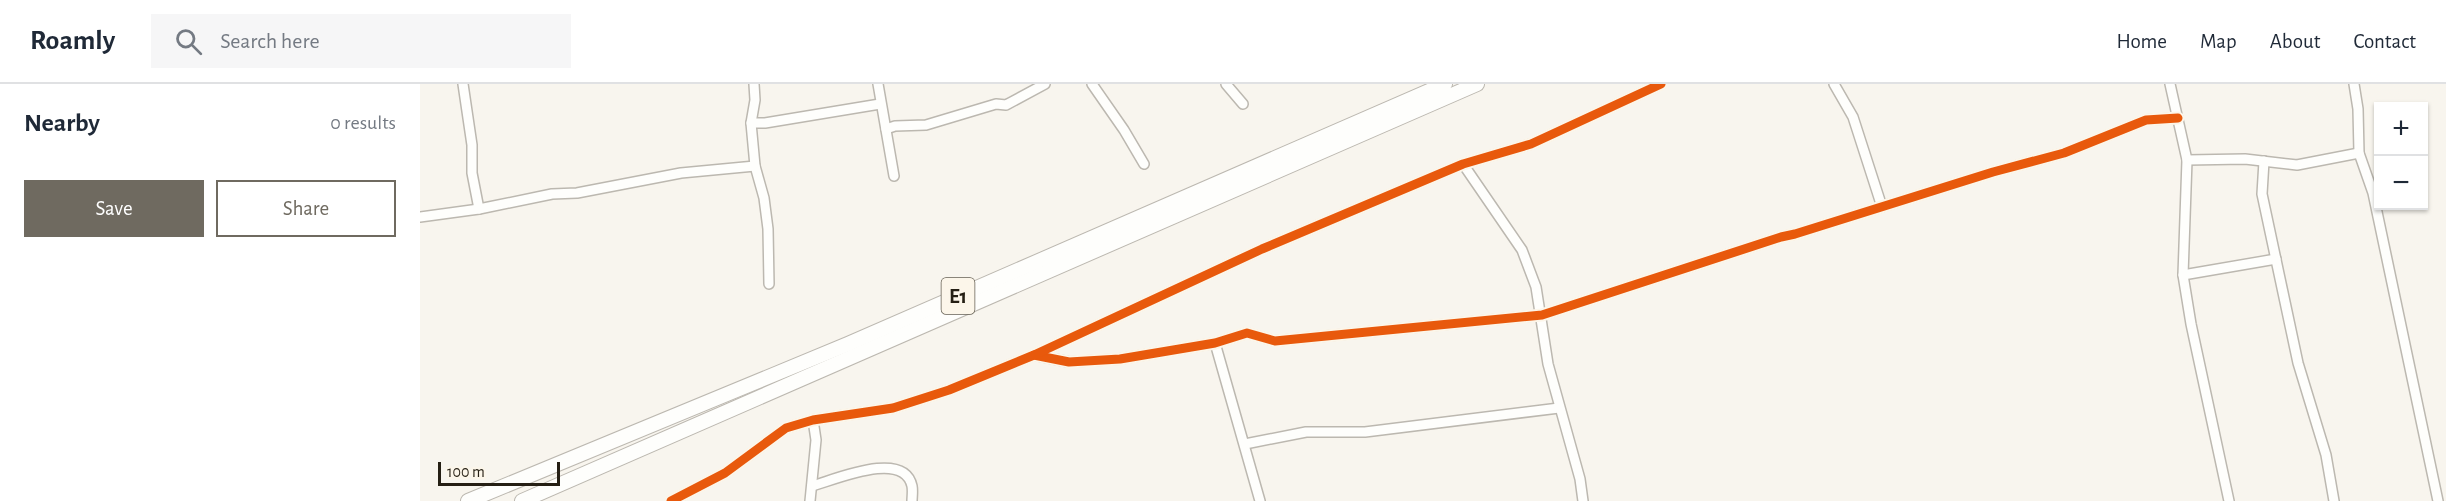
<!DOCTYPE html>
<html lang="en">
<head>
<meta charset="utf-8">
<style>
	:root { --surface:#fff; --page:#f6f6f7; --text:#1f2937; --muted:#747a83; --line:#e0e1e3; --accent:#6f6a60 }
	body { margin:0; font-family:"Alegreya Sans",sans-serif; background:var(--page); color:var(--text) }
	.controls { position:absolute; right:18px; top:18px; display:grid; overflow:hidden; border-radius:0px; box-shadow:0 2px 4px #0004 }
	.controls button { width:54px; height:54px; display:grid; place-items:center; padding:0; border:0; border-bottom:2px solid var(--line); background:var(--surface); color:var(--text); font:30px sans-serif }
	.scale { position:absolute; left:18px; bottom:15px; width:122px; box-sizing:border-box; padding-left:6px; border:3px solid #251f14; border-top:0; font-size:16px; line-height:21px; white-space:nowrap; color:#251f14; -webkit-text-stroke:4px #fcf6ea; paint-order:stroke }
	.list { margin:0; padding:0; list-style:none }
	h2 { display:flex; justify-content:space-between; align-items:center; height:78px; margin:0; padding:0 24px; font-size:26px }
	h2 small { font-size:20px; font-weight:400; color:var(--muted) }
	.actions { display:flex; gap:12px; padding:18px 24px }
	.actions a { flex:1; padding:14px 0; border:2px solid var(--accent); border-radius:0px; text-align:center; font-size:21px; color:var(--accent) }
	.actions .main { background:var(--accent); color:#fff }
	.icon { flex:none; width:33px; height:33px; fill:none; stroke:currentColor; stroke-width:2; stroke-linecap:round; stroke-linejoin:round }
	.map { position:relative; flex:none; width:2026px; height:417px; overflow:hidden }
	header { display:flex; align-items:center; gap:36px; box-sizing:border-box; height:84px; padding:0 30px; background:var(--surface); border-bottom:2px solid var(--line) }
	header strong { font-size:28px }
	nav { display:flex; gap:33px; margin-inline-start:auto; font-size:21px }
	.search { width:420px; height:54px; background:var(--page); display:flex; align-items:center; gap:15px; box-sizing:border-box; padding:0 21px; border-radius:0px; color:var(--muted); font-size:22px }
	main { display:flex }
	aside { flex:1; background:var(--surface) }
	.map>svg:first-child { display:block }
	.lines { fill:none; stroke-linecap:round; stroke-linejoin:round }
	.minor-casing { stroke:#bcb8b0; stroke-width:12 }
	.highway-casing { stroke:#bcb8b0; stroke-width:16 }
	.minor { stroke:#fefefc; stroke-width:9 }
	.highway { stroke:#fefefc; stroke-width:14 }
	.cycleway-casing { stroke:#fcf6ea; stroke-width:13 }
	.cycleway { stroke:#e8590c; stroke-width:9 }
	.labels { text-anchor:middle; stroke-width:6; stroke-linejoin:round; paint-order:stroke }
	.shield { fill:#fcf6ea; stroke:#666054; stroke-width:1.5 }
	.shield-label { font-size:21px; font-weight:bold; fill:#251f14 }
</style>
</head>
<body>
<header>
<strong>Roamly</strong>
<div class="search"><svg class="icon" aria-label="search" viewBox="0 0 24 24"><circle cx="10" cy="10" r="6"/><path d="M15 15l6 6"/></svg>Search here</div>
<nav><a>Home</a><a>Map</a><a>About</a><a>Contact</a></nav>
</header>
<main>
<aside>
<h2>Nearby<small>0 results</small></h2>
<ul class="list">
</ul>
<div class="actions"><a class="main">Save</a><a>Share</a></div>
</aside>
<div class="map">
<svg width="2026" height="417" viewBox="0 0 2026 417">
	<rect width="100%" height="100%" fill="#f8f5ee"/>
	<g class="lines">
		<defs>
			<g id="minor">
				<polyline points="43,0 52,61 52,89 59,125"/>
				<polyline points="334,0 335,16 331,39 335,82 344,114 348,145 349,200"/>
				<polyline points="458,0 474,92"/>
				<polyline points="672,0 704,46 724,80"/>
				<polyline points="806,0 823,20"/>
				<polyline points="1414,0 1433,33 1462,123"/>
				<polyline points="1750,0 1767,76 1763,191 1771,240 1809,417"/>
				<polyline points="1934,0 1938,25 1939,69 1953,109 2018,417"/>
				<polyline points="331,39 345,39 460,20"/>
				<polyline points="466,45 475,42 506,41 576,20 586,21 625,0"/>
				<polyline points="1767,76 1825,75 1877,81 1939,69"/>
				<polyline points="1844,77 1842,110 1878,279 1906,371 1914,417"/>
				<polyline points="1043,80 1102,166 1116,203 1128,280 1160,395 1163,417"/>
				<polyline points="0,133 59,125 132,110 157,109 261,89 335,82"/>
				<polyline points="1763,191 1856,175"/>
				<polyline points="795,259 840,417"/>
				<polyline points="614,271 649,278 700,275 795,259 827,249 855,257 1122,231 1361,153 1375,150 1573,88 1644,69 1726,36 1758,34"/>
				<polyline points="825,360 886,348 945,348 1139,324"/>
				<path d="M392,402C414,396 484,365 492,402C493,407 492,413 492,417"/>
				<polyline points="251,417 305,389 366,344 393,336 473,324 529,306 614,271 842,165 1043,80 1111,60 1241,0"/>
				<polyline points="390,417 396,356 393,336"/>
			</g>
			<g id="highway">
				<polyline points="48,417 428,260 1025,0"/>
				<polyline points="102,417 1057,0"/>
			</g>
		</defs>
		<use href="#minor" class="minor-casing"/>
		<use href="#highway" class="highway-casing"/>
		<use href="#minor" class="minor"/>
		<use href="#highway" class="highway"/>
		<defs>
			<g id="cycleway">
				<polyline points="614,271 649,278 700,275 795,259 827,249 855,257 1122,231 1361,153 1375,150 1573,88 1644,69 1726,36 1758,34"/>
				<polyline points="251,417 305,389 366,344 393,336 473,324 529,306 614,271 842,165 1043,80 1111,60 1241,0"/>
			</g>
		</defs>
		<use href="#cycleway" class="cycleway-casing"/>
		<use href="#cycleway" class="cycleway"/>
	</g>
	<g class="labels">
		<rect class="shield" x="521.5" y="194" width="33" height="36" rx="4.5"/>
		<g class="shield-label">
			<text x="538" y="219">E1</text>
		</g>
	</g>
</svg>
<div class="controls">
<button>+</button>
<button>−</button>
</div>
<div class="scale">100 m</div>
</div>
</main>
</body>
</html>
